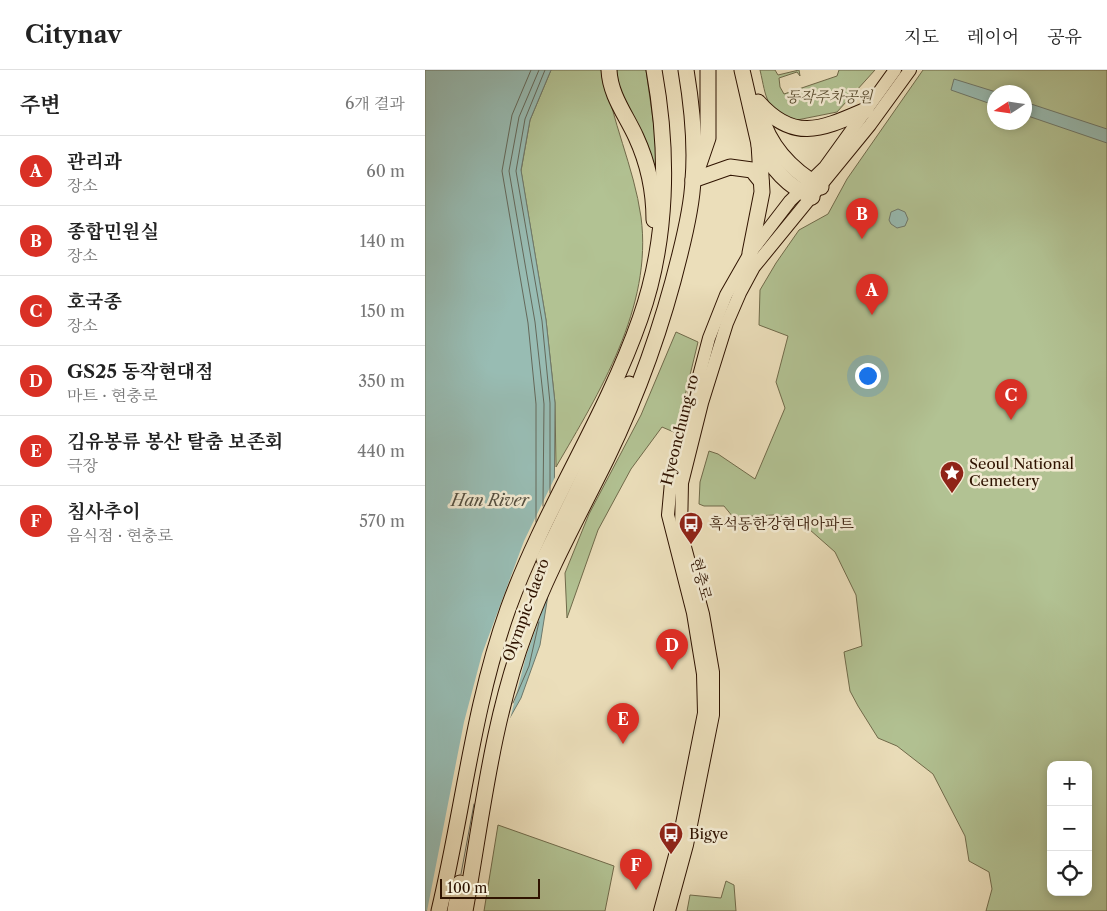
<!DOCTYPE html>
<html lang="ko">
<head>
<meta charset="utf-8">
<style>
	:root { --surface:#fff; --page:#f6f6f6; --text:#222; --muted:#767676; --line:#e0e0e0; --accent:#d93025 }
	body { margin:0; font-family:"Libre Caslon Text","Noto Serif KR",serif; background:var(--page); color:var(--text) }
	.controls { position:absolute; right:15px; bottom:15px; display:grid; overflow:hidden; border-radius:10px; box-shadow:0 2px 8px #0003 }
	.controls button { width:45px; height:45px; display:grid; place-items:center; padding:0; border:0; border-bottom:1px solid var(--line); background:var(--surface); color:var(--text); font:25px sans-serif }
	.compass { position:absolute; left:562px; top:15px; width:45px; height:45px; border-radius:50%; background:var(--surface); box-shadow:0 2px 8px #0003; rotate:258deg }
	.scale { position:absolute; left:15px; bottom:12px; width:100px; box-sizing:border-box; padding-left:5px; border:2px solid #2f1300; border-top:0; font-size:14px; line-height:18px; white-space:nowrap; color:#2f1300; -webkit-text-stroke:4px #f2ead2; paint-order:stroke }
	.you { position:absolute; left:442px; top:305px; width:18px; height:18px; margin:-12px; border:4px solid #fff; border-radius:50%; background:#1a73e8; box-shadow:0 0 0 8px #1a73e833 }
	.badge { display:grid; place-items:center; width:32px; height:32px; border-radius:50%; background:var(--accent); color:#fff; font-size:16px; font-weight:700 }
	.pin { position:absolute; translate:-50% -41px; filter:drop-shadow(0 1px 2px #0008) }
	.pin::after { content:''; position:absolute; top:26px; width:18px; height:15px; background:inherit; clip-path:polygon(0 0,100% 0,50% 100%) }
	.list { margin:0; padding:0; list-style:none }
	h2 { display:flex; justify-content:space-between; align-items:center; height:65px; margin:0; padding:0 20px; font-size:21px }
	h2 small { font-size:16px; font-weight:400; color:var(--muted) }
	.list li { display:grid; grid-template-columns:32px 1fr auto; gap:15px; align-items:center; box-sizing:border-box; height:70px; padding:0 20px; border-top:1px solid var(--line) }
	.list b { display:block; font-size:19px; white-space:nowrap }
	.list p { margin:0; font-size:16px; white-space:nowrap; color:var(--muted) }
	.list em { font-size:16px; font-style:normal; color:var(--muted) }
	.icon { flex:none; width:28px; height:28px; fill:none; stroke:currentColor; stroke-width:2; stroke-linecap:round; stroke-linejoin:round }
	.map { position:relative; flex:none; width:682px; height:841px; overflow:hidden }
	header { display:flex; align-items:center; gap:30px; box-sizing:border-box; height:70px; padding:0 25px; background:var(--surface); border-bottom:1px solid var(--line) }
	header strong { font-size:24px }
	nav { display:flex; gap:28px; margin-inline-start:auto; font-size:18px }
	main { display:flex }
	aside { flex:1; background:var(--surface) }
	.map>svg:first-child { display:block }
	.green { fill:#b2c293; stroke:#706a4a; fill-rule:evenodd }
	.water { fill:#98bcb3; stroke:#6e786b }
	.pier { fill:#ebdeba }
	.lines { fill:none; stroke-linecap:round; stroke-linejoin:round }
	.shore { stroke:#64685a; stroke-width:1 }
	.primary-casing { stroke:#2f1300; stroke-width:14 }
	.highway-casing { stroke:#2f1300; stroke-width:17 }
	.primary { stroke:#ebdeba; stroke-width:12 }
	.highway { stroke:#ebdeba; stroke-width:15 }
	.labels { text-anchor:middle; stroke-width:5; stroke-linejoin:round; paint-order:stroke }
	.park-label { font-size:15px; font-style:italic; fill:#5d5033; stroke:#f2ead2 }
	.street-label { font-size:15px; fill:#2f1300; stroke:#f2ead2 }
	.poi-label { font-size:15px; fill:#2f1300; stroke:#f2ead2; text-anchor:start }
	.water-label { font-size:16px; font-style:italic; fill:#544e3f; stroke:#f2ead2 }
</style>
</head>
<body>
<header>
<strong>Citynav</strong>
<nav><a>지도</a><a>레이어</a><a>공유</a></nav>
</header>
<main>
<aside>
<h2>주변<small>6개 결과</small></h2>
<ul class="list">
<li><span class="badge">A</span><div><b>관리과</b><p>장소</p></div><em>60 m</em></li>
<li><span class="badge">B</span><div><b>종합민원실</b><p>장소</p></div><em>140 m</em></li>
<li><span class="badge">C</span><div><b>호국종</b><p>장소</p></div><em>150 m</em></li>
<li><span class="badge">D</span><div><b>GS25 동작현대점</b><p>마트 · 현충로</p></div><em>350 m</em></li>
<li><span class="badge">E</span><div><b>김유봉류 봉산 탈춤 보존회</b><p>극장</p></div><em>440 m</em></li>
<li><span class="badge">F</span><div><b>침사추이</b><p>음식점 · 현충로</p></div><em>570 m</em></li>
</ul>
</aside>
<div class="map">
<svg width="682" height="841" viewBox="0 0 682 841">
	<rect width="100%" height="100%" fill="#ebdeba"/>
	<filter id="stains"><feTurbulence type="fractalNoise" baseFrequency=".004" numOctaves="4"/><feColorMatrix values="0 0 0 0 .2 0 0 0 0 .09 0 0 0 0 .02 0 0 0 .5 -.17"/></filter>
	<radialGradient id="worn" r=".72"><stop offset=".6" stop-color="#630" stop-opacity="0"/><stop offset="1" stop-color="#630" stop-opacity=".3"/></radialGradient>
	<g class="green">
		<path d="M126,0H179C186,50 209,97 216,147C228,237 174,323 131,397L130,333L121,250L96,101L105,50Z"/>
		<polygon points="191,0 221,0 231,71 232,122 191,11"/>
		<path d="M335,0H350L353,5L374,0L375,6L372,2L354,8L355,17L359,24L412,6L414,0H450L412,42L367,51C339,35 342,30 335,0Z"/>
		<path d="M498,0H682V841H561L567,819L564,802L544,791L540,766L508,704L472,676L453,668L433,636L425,621L419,582L437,576L431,525L410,482L376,452L350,445L308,447L299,436H279L274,434L275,412L284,381L293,384L330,409L360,338L351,312L363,266L334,255L335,220L351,193L374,160L403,144L422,109ZM570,22H600V52H570ZM626,695H663V822H626Z"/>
		<polygon points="251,262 273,272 251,363 237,357 206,399 173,460 142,548 140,503 164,444 216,345"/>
		<polygon points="73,755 189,796 180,841 59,841"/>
		<polygon points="301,811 309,815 311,841 262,841 265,825 296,828"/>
	</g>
	<g class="water">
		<polygon points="0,0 126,0 105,50 96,100 121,250 130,333 129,462 123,525 115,575 96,628 78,660 34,841 0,841"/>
		<polygon points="529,9 571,22 569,35 526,20"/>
		<polygon points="600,32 682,59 682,73 600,45"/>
		<polygon points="473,139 480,142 483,149 480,156 472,158 466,154 464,150 466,142"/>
	</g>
	<polygon class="pier" points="133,401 132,462 126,516 101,586 83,657 70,681 36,841 2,841 39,652 57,584 99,471"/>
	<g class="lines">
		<g class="shore">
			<polyline points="106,0 87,45 77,101 103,253 111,334 111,452"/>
			<polyline points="114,0 94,47 84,101 110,252 119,334 118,436"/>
			<polyline points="120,0 100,49 91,101 117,251 125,333 125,423"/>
			<polyline points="88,633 104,596 114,552"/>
			<polyline points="36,804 49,734"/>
		</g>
		<defs>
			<g id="primary">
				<polyline points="235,841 253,774 279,643 278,604 268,543 243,445 246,412 284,268 301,225 325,183 365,131 400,97 470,0"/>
				<polyline points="244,841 262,775 288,645 288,602 278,544 256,462 257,413 277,333 302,253 315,223 329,197 445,55 485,0"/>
			</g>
			<g id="highway">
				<path d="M184,0C185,25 201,45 211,67C223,93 229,121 229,150"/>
				<polyline points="317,0 334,74 337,122 325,183"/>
				<path d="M333,32C369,73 397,59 441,40"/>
				<path d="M335,43C344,77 366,100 396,117"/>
				<path d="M334,75C348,99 362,116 387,127"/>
				<polyline points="272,100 283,68 283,0"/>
				<polyline points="268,110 305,97 327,100 336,111"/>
				<polyline points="119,489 204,314"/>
				<path d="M14,841C38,741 48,637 83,539C119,439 180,349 215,249C243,170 244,82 229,0"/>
				<polyline points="30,841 35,813"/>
				<path d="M40,841C57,747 67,650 101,560C123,500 154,445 182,388C213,324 238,254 255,184C261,160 267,135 268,110C271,74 267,36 261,0"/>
			</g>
		</defs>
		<use href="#primary" class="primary-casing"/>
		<use href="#highway" class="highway-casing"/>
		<use href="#primary" class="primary"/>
		<use href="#highway" class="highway"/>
	</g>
	<defs>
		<symbol id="sight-pin" viewBox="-11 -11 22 30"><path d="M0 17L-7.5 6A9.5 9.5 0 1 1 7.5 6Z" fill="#8f2418" stroke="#f2ead2"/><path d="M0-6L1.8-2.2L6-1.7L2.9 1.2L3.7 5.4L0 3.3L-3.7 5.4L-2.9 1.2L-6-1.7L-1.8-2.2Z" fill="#fff"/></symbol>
		<symbol id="bus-pin" viewBox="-11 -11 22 30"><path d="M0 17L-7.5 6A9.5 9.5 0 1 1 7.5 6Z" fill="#8f2418" stroke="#f2ead2"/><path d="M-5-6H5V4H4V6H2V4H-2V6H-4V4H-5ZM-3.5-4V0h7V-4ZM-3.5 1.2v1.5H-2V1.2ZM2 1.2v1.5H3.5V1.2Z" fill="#fff"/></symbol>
	</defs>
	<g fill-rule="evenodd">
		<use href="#sight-pin" x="513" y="389" width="28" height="38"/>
		<use href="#bus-pin" x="252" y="440" width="28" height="38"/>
		<use href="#bus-pin" x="232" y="750" width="28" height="38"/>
	</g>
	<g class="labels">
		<g class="park-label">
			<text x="404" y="32">동작주차공원</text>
		</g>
		<g class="street-label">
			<text transform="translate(255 360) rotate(-76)" y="5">Hyeonchung-ro</text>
			<text transform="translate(276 509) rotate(75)" y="5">현충로</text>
			<text transform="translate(101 540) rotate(-70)" y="5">Olympic-daero</text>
		</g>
		<g class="poi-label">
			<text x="544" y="399">Seoul National<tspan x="544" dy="17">Cemetery</tspan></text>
			<text x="284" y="459">흑석동한강현대아파트</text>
			<text x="264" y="769">Bigye</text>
		</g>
		<g class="water-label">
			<text x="65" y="436">Han River</text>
		</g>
	</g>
	<rect width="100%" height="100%" filter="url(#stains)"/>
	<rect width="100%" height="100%" fill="url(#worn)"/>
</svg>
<div class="controls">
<button>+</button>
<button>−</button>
<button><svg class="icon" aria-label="locate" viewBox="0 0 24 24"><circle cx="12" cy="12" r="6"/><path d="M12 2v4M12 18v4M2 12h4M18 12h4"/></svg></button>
</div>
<svg class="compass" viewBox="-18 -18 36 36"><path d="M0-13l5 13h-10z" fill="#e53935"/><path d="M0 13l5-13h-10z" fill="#767676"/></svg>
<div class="scale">100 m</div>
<div class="you"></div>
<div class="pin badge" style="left:447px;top:245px">A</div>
<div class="pin badge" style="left:437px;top:169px">B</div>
<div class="pin badge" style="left:586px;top:350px">C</div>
<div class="pin badge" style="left:247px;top:600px">D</div>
<div class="pin badge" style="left:198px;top:674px">E</div>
<div class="pin badge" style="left:211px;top:820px">F</div>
</div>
</main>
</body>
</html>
